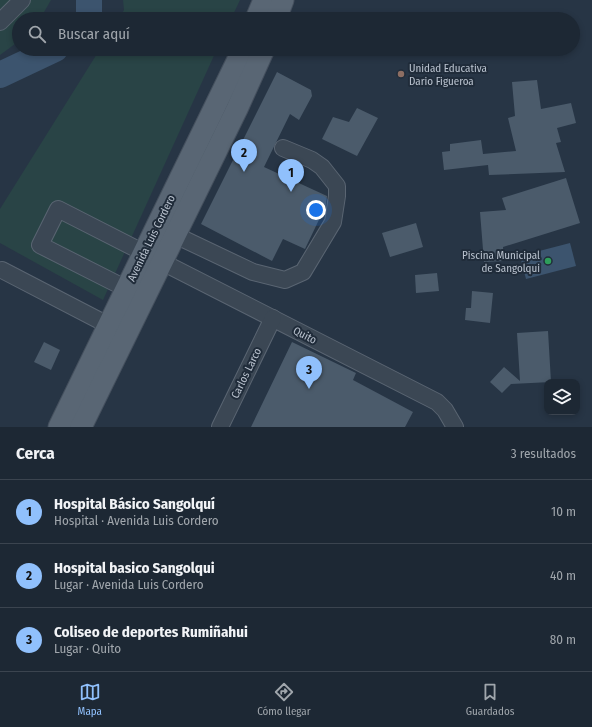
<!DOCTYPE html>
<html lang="es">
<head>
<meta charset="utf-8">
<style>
	:root { --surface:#1d2834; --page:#2a3440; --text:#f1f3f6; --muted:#a0a6ac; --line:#3b444f; --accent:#90c0fc }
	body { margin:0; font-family:"Fira Sans Condensed",sans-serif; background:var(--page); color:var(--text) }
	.controls { position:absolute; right:12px; bottom:12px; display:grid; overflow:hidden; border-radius:8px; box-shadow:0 2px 6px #0003 }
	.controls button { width:36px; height:36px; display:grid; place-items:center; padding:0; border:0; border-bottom:1px solid var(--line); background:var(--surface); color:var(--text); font:20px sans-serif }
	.you { position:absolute; left:316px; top:210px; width:14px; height:14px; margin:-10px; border:3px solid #fff; border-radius:50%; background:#1a73e8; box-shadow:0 0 0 6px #1a73e833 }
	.badge { display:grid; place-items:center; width:26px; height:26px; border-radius:50%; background:var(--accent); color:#111; font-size:13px; font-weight:700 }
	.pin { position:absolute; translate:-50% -33px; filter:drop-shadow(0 1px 2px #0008) }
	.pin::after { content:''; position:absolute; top:21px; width:14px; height:12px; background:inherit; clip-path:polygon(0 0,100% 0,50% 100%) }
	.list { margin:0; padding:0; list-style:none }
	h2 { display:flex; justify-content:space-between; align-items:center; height:52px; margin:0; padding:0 16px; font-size:17px }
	h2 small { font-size:13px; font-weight:400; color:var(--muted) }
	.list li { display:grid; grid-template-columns:26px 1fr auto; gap:12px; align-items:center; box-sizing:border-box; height:64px; padding:0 16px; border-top:1px solid var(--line) }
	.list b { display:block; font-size:15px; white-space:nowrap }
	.list p { margin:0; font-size:13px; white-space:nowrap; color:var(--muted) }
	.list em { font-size:13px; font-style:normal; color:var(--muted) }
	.icon { flex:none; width:22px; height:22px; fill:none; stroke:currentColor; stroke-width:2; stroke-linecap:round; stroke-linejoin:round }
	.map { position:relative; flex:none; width:592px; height:427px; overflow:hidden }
	.search { position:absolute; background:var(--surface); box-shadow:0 2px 6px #0003; left:12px; right:12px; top:12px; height:44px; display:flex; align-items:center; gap:10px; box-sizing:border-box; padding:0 14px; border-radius:22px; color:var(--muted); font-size:15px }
	.sheet { height:244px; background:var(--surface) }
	nav { display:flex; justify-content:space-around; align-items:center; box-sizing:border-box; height:56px; border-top:1px solid var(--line); background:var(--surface); font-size:11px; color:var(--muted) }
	nav a { display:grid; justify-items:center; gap:2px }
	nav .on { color:var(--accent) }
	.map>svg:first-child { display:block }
	.green { fill:#294446 }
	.water { fill:#3c546e }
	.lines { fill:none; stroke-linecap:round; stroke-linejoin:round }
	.river { stroke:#3c546e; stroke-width:26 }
	.building { fill:#4b5b6b }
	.minor-casing { stroke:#5a6572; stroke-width:18 }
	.major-casing { stroke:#45505e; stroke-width:23 }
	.minor { stroke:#3b4754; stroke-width:16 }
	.major { stroke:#596674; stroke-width:21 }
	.education-dot { fill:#8d6e63; stroke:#202c3a; stroke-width:1.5 }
	.leisure-dot { fill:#2e9e5b; stroke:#202c3a; stroke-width:1.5 }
	.labels { text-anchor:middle; stroke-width:4; stroke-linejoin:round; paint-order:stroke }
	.poi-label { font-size:11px; fill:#b9c2ce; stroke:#202c3a; text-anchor:start }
	.street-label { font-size:11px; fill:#b9c2ce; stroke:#202c3a }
</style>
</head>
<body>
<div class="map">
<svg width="592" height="427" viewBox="0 0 592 427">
	<rect width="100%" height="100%" fill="#273545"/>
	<g class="green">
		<polygon points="0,0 51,0 40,19 19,19 19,41 0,55"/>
		<polygon points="123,0 240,0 231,19 119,19 124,10"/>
		<polygon points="100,49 217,49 103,300 0,243 0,209"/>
	</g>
	<polygon class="water" points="570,243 576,266 526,279 520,256"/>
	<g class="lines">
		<g class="river">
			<polyline points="89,0 89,19"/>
			<polyline points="0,75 55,49"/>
		</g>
	</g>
	<g class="building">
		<polygon points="277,72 311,90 312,96 299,120 290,114 264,167 327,196 326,205 305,249 283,239 272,261 201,224"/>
		<polygon points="537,80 541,109 571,103 576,123 557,128 561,142 556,143 565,172 489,175 488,165 444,170 442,152 450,151 450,144 481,140 483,154 516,151 508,118 515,116 512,82"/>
		<polygon points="357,108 378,118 357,156 322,139 333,117 349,122"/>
		<polygon points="566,178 580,223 503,247 504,261 484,262 480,212 506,210 502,198"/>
		<polygon points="416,223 423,247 390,257 382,233"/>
		<polygon points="437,273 439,291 416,293 415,275"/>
		<polygon points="472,291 493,293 490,323 465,320 466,308 471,308"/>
		<polygon points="548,331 551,382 511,384 502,393 490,382 504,367 520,381 517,333"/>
		<polygon points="44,342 60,350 51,370 34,362"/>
		<polygon points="292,342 356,373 353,380 413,412 405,427 251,427"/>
	</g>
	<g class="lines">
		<defs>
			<g id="minor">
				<polyline points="0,22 22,0"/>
				<polyline points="175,235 253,272 285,280 303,272 333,222 337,196 337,186 322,167 312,160 283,148"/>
				<polyline points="2,270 108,325"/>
				<polyline points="127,289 40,245 58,209 437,402 445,410 455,427"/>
				<polyline points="220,427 273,318"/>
			</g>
			<g id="major">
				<polyline points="256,19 264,0"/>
				<polyline points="276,19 283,0"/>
				<polyline points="59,427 243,49"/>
				<polyline points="81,427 237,109 264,49"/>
			</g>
		</defs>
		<use href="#minor" class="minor-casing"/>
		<use href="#major" class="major-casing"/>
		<use href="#minor" class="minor"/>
		<use href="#major" class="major"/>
	</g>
	<circle class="education-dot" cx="401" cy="74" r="4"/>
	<circle class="leisure-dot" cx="548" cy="261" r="4"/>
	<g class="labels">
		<g class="poi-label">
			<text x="409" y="72">Unidad Educativa<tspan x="409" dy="13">Dario Figueroa</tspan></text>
			<text x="540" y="259" text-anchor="end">Piscina Municipal<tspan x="540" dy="13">de Sangolqui</tspan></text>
		</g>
		<g class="street-label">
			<text transform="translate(151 238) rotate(-64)" y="4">Avenida Luis Cordero</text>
			<text transform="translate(305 335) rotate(27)" y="4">Quito</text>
			<text transform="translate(246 373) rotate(-64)" y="4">Carlos Larco</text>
		</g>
	</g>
</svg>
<div class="controls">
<button><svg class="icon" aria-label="layers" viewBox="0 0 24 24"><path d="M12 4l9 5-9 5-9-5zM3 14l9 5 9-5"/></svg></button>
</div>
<div class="you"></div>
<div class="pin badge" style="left:291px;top:192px">1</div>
<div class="pin badge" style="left:244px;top:172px">2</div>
<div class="pin badge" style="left:309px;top:389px">3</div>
<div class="search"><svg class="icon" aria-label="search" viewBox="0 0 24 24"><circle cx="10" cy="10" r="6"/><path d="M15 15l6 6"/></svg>Buscar aquí</div>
</div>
<section class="sheet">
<h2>Cerca<small>3 resultados</small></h2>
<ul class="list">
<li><span class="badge">1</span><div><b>Hospital Básico Sangolquí</b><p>Hospital · Avenida Luis Cordero</p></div><em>10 m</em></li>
<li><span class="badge">2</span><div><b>Hospital basico Sangolqui</b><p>Lugar · Avenida Luis Cordero</p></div><em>40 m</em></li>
<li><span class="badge">3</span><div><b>Coliseo de deportes Rumiñahui</b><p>Lugar · Quito</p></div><em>80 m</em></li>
</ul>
</section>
<nav>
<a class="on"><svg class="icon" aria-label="map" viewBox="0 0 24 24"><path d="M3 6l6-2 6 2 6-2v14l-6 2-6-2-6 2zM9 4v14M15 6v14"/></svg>Mapa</a>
<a><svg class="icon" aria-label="directions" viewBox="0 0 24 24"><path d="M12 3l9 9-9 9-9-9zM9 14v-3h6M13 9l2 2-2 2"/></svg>Cómo llegar</a>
<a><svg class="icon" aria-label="saved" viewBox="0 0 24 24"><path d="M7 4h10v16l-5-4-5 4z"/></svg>Guardados</a>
</nav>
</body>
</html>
